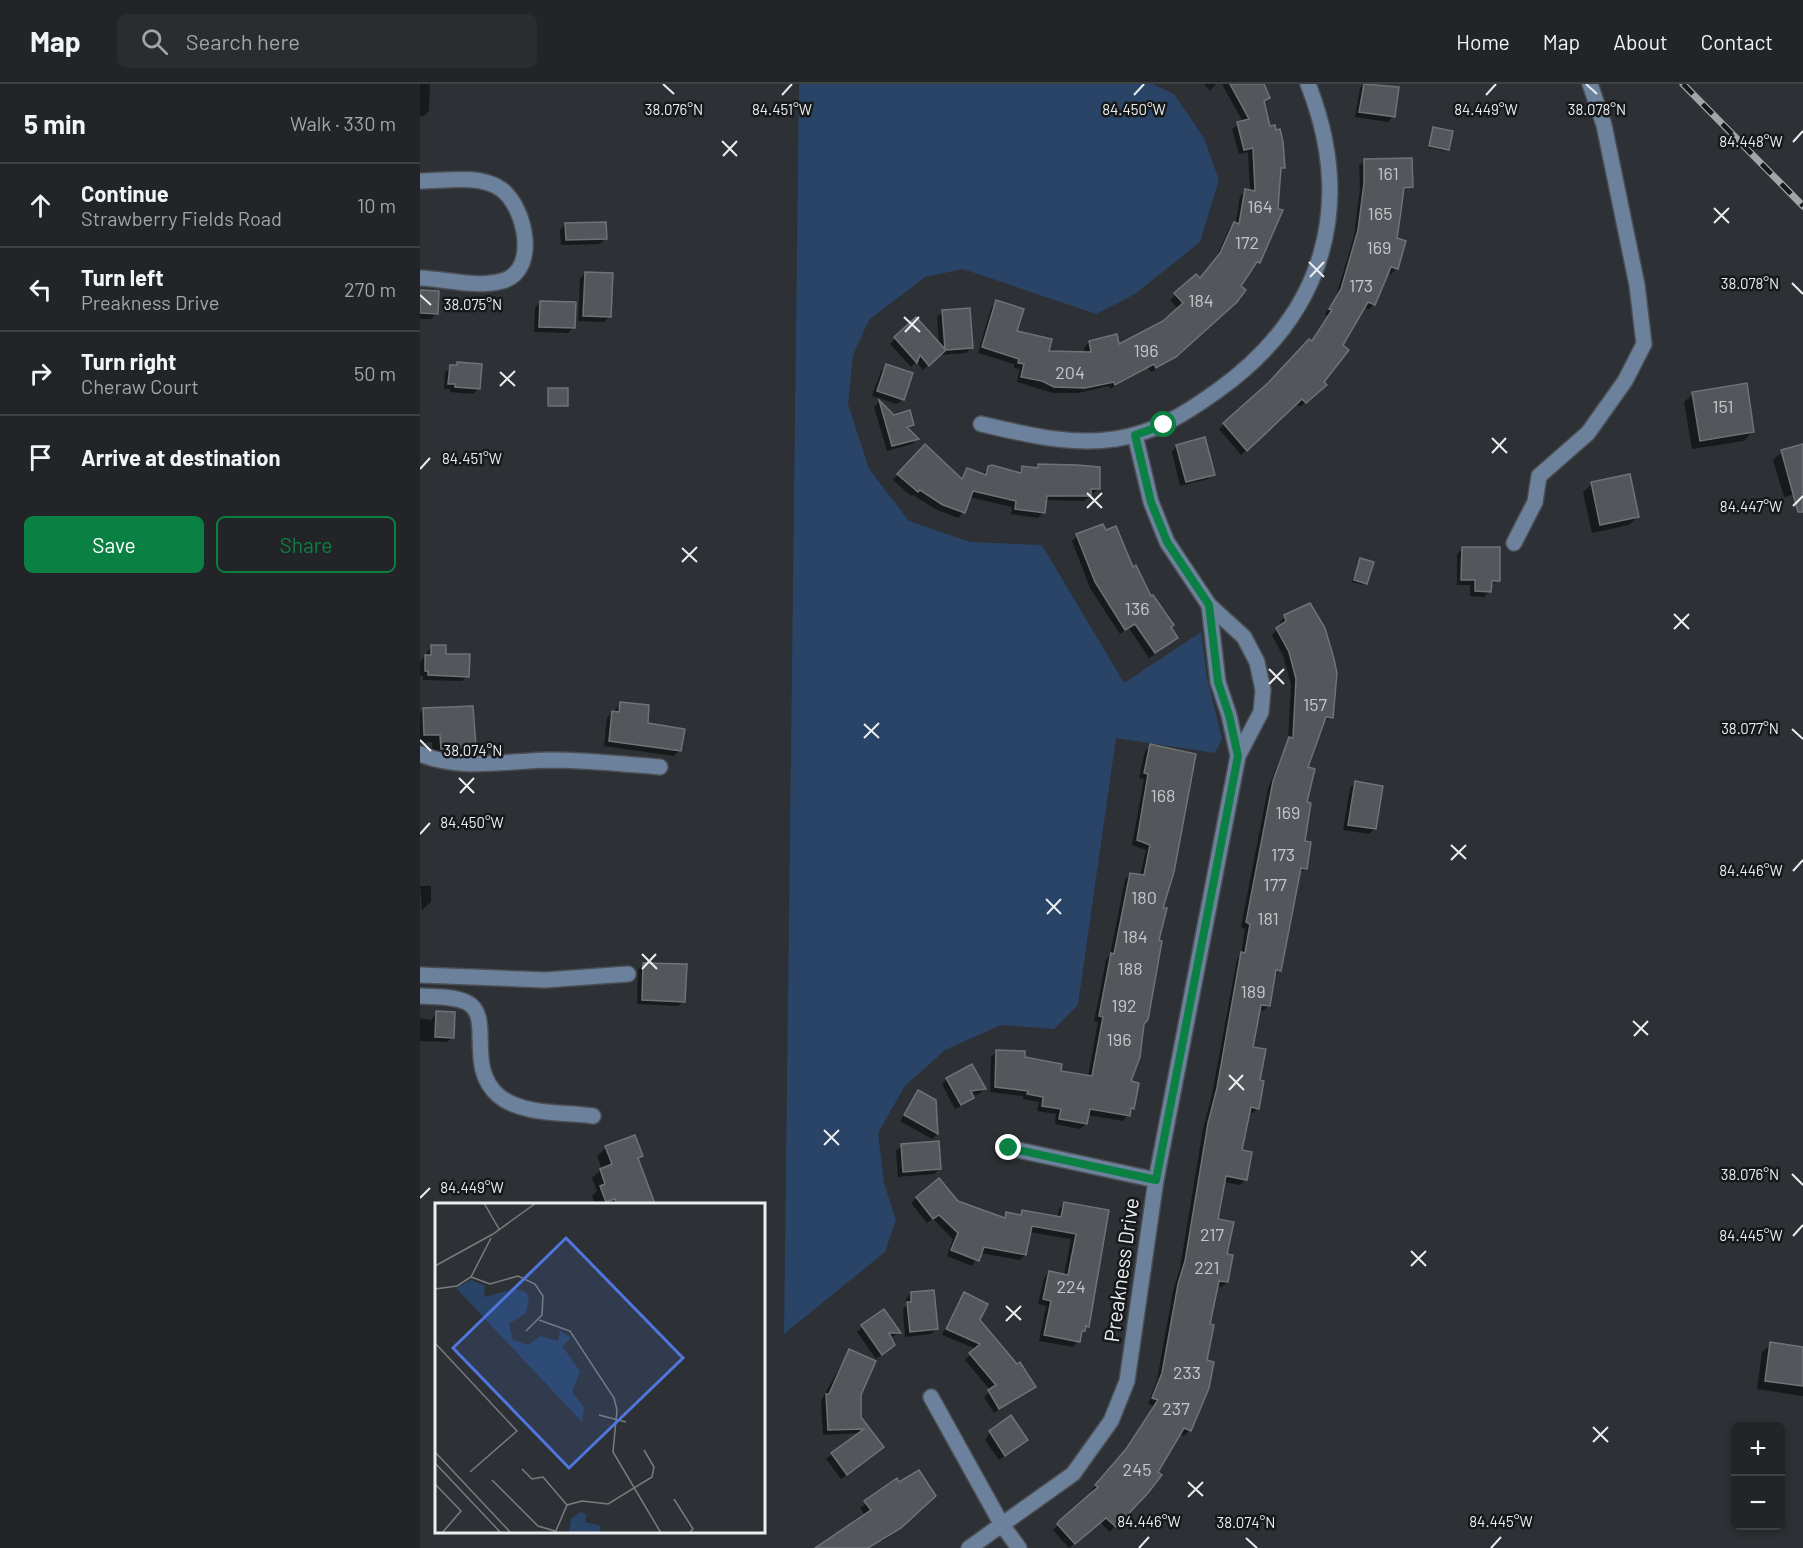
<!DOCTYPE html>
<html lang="en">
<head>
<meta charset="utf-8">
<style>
	:root { --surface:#222427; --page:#2a2c2f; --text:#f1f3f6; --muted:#a2a4a7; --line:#3f4144; --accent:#0b8043 }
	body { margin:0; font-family:Barlow,sans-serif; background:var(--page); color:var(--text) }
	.controls { position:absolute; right:18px; bottom:18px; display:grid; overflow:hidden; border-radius:9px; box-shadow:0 3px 9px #0003 }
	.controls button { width:54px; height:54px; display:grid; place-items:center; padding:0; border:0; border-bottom:2px solid var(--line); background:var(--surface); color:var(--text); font:30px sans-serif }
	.stop { position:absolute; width:18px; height:18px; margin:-14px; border:4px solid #0b8043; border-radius:50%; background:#fff }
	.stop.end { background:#0b8043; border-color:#fff; box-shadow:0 2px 6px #0008 }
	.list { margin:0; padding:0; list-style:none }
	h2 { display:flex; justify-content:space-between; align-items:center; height:78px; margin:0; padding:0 24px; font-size:26px }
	h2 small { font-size:20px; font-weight:400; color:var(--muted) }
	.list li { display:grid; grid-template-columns:39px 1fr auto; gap:18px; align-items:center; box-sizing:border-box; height:84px; padding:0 24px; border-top:2px solid var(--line) }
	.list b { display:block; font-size:22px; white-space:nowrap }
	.list p { margin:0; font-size:20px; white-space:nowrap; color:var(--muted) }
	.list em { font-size:20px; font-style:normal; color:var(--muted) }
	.actions { display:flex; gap:12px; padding:18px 24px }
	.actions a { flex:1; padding:14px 0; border:2px solid var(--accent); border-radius:9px; text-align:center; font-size:21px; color:var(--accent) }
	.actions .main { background:var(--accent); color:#fff }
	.icon { flex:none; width:33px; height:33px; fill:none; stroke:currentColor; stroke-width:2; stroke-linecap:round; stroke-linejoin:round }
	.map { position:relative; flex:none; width:1383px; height:1464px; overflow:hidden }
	header { display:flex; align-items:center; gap:36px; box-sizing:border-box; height:84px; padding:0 30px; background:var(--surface); border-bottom:2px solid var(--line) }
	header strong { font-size:28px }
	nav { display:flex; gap:33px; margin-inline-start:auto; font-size:21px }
	.search { width:420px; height:54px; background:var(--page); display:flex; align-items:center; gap:15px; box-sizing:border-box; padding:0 21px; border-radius:9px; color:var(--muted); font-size:22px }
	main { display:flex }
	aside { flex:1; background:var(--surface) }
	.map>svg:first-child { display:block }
	.green { fill:#294466 }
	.shadow { fill:#0007 }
	.building { fill:#53565b; stroke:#6f7377; stroke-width:1.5 }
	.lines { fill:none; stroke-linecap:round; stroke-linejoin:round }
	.minor-casing { stroke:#4b4e52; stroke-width:18 }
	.minor { stroke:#6b819c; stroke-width:15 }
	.rail-casing { stroke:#a2a4a8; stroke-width:7 }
	.rail { stroke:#161819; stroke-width:4.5; stroke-dasharray:14; stroke-linecap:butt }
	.route { stroke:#0b8043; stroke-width:8 }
	.ticks { fill:none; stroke:#ebedf0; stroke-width:2 }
	.labels { text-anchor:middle; stroke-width:5; stroke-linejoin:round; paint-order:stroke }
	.number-label { font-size:18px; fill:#c5c7cb }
	.street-label { font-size:21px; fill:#ebedf0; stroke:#161819 }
	.inset-road { fill:none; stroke:#797c7f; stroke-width:1.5 }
	.view { fill:#5076de; fill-opacity:0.15; stroke:#5076de; stroke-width:3 }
	.inset-edge { fill:none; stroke:#ebedf0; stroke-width:3 }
	.ticks-label { font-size:15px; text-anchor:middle; fill:#ebedf0; stroke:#161819; stroke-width:5; stroke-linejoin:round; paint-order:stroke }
</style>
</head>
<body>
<header>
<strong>Map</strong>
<div class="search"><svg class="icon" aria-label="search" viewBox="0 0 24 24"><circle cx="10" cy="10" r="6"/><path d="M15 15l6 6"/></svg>Search here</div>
<nav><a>Home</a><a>Map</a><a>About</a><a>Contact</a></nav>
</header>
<main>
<aside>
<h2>5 min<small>Walk · 330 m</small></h2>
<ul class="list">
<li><svg class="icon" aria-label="ahead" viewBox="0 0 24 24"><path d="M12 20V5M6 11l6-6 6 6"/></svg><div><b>Continue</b><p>Strawberry Fields Road</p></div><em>10 m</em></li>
<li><svg class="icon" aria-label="left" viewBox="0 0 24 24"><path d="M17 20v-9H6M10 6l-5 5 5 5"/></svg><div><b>Turn left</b><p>Preakness Drive</p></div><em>270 m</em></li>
<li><svg class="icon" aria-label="right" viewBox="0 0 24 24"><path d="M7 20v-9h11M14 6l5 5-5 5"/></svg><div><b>Turn right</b><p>Cheraw Court</p></div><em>50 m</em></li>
<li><svg class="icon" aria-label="arrive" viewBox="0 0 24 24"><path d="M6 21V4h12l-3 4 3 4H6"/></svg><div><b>Arrive at destination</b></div></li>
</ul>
<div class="actions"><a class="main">Save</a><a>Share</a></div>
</aside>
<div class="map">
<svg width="1383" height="1464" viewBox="0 0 1383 1464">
	<rect width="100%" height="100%" fill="#2d3034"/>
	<polygon class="green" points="379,0 732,0 754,10 784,54 799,96 780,158 715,210 676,230 543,185 505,193 449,236 433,271 428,320 449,385 489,437 550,458 622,461 704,599 781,548 787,594 802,655 795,669 696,654 658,921 634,945 581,941 525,966 485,1002 458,1049 464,1099 476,1136 465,1168 364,1250"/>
	<g class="shadow">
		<polygon points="0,0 10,0 9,27 4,32 0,32"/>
		<polygon points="784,0 796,0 790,7"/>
		<polygon points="802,0 842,0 848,13 843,18 849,44 864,83 859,87 839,178 819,203 810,223 749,278 731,288 728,284 690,305 689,302 658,309 633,309 597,298 600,285 594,284 594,280 558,269 571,224 576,218 595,249 627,269 665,269 664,264 669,258 698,262 744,238 758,225 750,216 776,192 779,196 795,176 809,145 816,138 820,112 826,107 830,107 828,68 819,70 812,45 823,38"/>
		<polygon points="944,0 977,4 973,32 968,38 935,33 940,4"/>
		<polygon points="1014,44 1028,65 1026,67 1008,64"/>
		<polygon points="945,76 991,103 982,108 976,156 977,184 971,190 967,189 954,220 949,225 943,223 902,298 905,301 880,323 875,319 821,371 799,345 891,258 908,232 905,230 916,212 934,152 940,105 939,82"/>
		<polygon points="146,140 185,155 180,160 141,161 140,146"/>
		<polygon points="165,189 190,232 184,238 158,237 160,195"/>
		<polygon points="0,207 17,229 11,235 0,235"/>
		<polygon points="120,218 153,244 148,249 114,248 115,224"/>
		<polygon points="522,228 551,264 546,269 519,271 503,286 496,278 491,283 470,260 496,235 519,261 517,233"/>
		<polygon points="38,280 59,304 53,310 30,308 30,305 24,305 25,288"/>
		<polygon points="466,282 483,315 477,320 452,312 461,287"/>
		<polygon points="129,306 147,321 127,323"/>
		<polygon points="1273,310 1332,348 1324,357 1272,365 1264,318"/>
		<polygon points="459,318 474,333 493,340 487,346 497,355 492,360 467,367 454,323"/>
		<polygon points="505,362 540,395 547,385 562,391 569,383 597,389 603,383 615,385 619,382 678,405 664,417 625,416 623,428 618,434 591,430 592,423 549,413 543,428 538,434 517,426 493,411 491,412 473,396"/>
		<polygon points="757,362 793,390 788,395 760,402 752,368"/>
		<polygon points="1383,362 1383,408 1364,413 1353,376 1362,368"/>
		<polygon points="1172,400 1217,433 1209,441 1172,449 1163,408"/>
		<polygon points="685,448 749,543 751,559 729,574 709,544 700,550 670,504 652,457 657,452"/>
		<polygon points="1043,464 1078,497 1070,502 1070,507 1064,513 1050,512 1050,501 1037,501 1037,470"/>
		<polygon points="941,475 946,499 944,501 932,498"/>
		<polygon points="865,533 912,633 903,638 886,684 884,758 889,759 885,785 878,790 860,886 854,893 848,922 843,927 838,926 831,964 838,998 838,1024 833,1029 828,1029 820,1067 825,1095 820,1101 804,1098 796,1136 806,1171 807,1198 802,1203 796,1202 770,1346 764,1352 759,1350 736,1388 739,1391 690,1448 680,1438 649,1464 633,1446 673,1409 671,1407 700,1373 733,1322 728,1320 737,1296 753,1207 760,1184 783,1045 792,1011 817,875 821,871 825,845 821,843 848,704 868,656 871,601 864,574 852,551 861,542 860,538"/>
		<polygon points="12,562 25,571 47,592 42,597 3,596 3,592 0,592 0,578"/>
		<polygon points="201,620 227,640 260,666 254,672 184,662 187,634"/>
		<polygon points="3,625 55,663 46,671 13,672 12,658 0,659 0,629"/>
		<polygon points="730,662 741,825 710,998 713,1024 703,1037 667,1031 666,1040 660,1045 635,1040 636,1030 617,1027 619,1018 603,1015 603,1012 570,1008 571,973 576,968 639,988 668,993 678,938 674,937 677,923 686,876 690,871 705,796 710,790 720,792 726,766 712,761 724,695 719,694 725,667"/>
		<polygon points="936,698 954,745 949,750 923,746 930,704"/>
		<polygon points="0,802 11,802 11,818 2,826"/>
		<polygon points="224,880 264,917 258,922 217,920 218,886"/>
		<polygon points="17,928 33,953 27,958 0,957 0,934 11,936"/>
		<polygon points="527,995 564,1005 559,1010 551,1011 553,1013 547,1019 535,1025 522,1000"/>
		<polygon points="499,1008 515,1017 517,1050 512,1055 480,1037"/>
		<polygon points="482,1062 519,1085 514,1090 478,1093 476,1067"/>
		<polygon points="186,1064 221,1072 217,1076 230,1113 237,1120 175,1120 172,1112 177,1107 172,1094 182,1085 177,1072"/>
		<polygon points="519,1096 537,1118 581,1135 586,1130 598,1132 603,1127 637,1134 639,1125 645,1119 688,1127 667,1242 653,1263 619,1257 626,1222 618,1220 624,1194 629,1188 644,1191 651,1155 609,1148 605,1171 600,1176 560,1169 552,1182 527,1172 533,1155 513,1135 507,1139 491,1119"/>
		<polygon points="491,1209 516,1245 511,1250 485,1253 483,1225 486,1222 486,1215"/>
		<polygon points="544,1210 558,1236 614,1302 574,1329 564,1313 571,1307 545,1276 556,1265 522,1251 539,1216"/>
		<polygon points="442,1243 479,1249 470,1254 468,1266 456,1275 437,1248"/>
		<polygon points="1351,1260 1383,1264 1383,1312 1337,1305 1342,1268"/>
		<polygon points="429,1267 439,1310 440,1333 462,1363 421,1395 406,1375 440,1349 403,1351 401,1317"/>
		<polygon points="570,1348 601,1361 579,1376 565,1356"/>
		<polygon points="476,1397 505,1420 506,1422 501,1427 463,1457 462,1455 449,1464 401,1464 445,1432 440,1424"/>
	</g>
	<g class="building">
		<polygon points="810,0 844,0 850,14 844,17 850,42 855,41 856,46 860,45 863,57 865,84 861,84 858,125 863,126 840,179 837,178 821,202 826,206 817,218 756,273 736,284 734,280 695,301 694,298 665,304 634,303 622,297 601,293 604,280 598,279 599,275 562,263 576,216 604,225 597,247 632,255 629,267 671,268 669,257 697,250 699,260 743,237 763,219 754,209 776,190 780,194 800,169 814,138 819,140 825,105 835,107 833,64 824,66 817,38 829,35"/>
		<polygon points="944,0 979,3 975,33 939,28"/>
		<polygon points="1013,43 1033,47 1029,66 1009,62"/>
		<polygon points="992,74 993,103 984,104 980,134 977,154 986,157 978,185 971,183 955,221 948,218 923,261 929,266 904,298 907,301 886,319 882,315 827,367 803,339 848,299 889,255 892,257 912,226 909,225 921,205 938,146 944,99 944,75"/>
		<polygon points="186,138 187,155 146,156 145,139"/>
		<polygon points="165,188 193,189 191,233 163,232"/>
		<polygon points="0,206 19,207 18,230 0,229"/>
		<polygon points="120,217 156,218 155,244 119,243"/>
		<polygon points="550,224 553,264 526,266 509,282 500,271 497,279 474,253 496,233 525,265 522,226"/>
		<polygon points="37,278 62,280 60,305 35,303 35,300 28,300 30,281 37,281"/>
		<polygon points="466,280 493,289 484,316 457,307"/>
		<polygon points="1327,299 1334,348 1280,357 1272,308"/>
		<rect x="128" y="304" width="20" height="18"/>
		<polygon points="459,316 474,331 490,326 494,341 487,343 499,355 472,362"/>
		<polygon points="785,353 795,391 766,398 756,361"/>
		<polygon points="505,360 542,395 547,384 566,391 568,382 572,381 601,389 602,382 618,384 618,380 657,381 680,383 680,405 671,405 671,412 627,412 625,429 595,425 596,417 553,407 545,429 523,421 500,406 498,408 477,390"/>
		<polygon points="1383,360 1383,428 1378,428 1361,366"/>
		<polygon points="1210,390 1219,433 1180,441 1171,398"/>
		<polygon points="683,440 686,446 696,442 713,483 716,481 731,512 733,511 754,541 751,543 758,554 735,569 715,540 705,546 675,498 656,450"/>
		<polygon points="1042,463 1080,463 1080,497 1072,497 1071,508 1055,507 1055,496 1041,496"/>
		<polygon points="940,474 954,478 947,500 934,496"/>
		<polygon points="890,519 905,544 914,575 917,589 913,634 906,633 888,683 895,685 887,718 891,719 885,757 891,758 887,785 881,784 861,887 856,886 850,922 841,921 833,963 846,965 840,996 844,997 839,1025 831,1023 822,1066 832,1068 827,1096 806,1092 798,1135 814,1138 807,1170 813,1171 808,1198 799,1197 790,1240 794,1241 787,1276 794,1278 789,1304 771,1347 764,1344 738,1388 742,1391 728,1409 696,1443 686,1434 655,1460 637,1440 639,1437 678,1403 675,1401 706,1365 738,1316 732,1314 742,1289 758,1200 765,1177 788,1039 797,1004 821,868 825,869 830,840 826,838 853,697 869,653 873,654 876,595 869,568 856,544 866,537 864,531"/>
		<polygon points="11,561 26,561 26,570 50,570 49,593 8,591 8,587 5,587 5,571 11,571"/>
		<polygon points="200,618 229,621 228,639 265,645 261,667 189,657 192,627 199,628"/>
		<polygon points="53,622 56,663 21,665 20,651 4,651 3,624"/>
		<polygon points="730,660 776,670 754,788 743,824 747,824 739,856 742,857 728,936 724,940 720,973 711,997 719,999 714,1025 711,1024 710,1032 670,1025 667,1040 639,1035 641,1025 622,1022 623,1013 607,1010 608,1007 575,1003 576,966 605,967 605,973 642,980 641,987 672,992 683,933 679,932 682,916 691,869 694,870 710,789 724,791 730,761 717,756 728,690 724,689"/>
		<polygon points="935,697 963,702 956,745 928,741"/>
		<polygon points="223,879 267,880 265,918 222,916"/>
		<polygon points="16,927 35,928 34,954 15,953"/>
		<polygon points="552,980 566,1005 551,1007 554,1014 541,1021 526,994"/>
		<polygon points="498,1006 516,1016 518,1050 484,1031"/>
		<polygon points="215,1051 223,1072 218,1074 235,1120 197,1120 195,1115 186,1118 180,1102 185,1100 180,1085 192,1080 185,1062"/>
		<polygon points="519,1057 521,1085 483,1088 481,1060"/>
		<polygon points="519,1094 538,1117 585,1134 586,1128 601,1131 602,1126 641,1133 644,1118 689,1126 669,1243 666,1242 665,1247 662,1247 660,1258 624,1251 631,1217 623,1215 629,1187 648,1191 656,1150 612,1142 606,1171 564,1163 559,1177 531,1166 538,1149 519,1131 513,1135 496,1113"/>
		<polygon points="514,1206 518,1245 490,1248 487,1218 491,1218 491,1208"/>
		<polygon points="544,1208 568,1220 560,1236 597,1280 600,1278 616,1303 579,1325 568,1306 576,1301 549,1269 560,1260 526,1245"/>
		<polygon points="464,1225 481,1249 469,1249 475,1261 462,1271 441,1241"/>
		<polygon points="1350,1258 1383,1263 1383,1302 1345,1297"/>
		<polygon points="429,1265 456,1277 441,1311 441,1333 464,1363 427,1391 411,1369 444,1345 408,1346 406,1310 409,1310"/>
		<polygon points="591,1331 608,1356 585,1372 569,1347"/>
		<polygon points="499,1386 516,1412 481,1444 448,1464 395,1464 451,1426 444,1417 477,1394 479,1398"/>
	</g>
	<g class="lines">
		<defs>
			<g id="minor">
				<path d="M0,97C25,97 59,90 81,105C105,122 120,187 82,197C56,204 27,195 0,194"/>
				<path d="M561,340C605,350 650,362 695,355C735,349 765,330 797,307C904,231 936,122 888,0"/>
				<polyline points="1094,459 1115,418 1119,392 1168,349 1205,297 1224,260 1217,201 1184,41 1170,0"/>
				<polyline points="789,521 798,598 809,631 818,672"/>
				<path d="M0,670C40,687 87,677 129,676C166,676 203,680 240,683"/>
				<polyline points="0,891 125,896 208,890"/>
				<path d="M0,912C14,913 33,912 46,918C75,931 44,983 79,1012C102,1031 144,1028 173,1032"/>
				<polyline points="589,1064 736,1096"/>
				<polyline points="511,1313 582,1441 599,1464"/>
				<polyline points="549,1464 653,1390 691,1337 707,1297 736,1096 818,672 841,628 843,606 837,578 824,553 789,521 747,458 731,418 715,351"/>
			</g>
		</defs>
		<use href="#minor" class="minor-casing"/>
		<use href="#minor" class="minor"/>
		<defs>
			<polyline id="rail" points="1263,0 1383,122"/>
		</defs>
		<use href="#rail" class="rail-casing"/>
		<use href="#rail" class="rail"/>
	</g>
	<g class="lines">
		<polyline class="route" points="589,1064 736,1096 818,672 809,631 798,598 789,521 747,458 731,418 715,351 744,341"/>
	</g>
	<path class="ticks" d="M243,0L254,10M1166,0L1177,10M362,11L372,0M714,11L724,0M1066,11L1076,0M302,57L317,72M1373,58L1383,47M303,72L317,57M1294,124L1309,139M1294,139L1309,124M889,178L904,193M890,193L904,178M1372,199L1383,210M0,211L11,221M484,233L500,248M485,248L499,233M80,288L95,302M80,302L95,287M1072,354L1087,369M1072,369L1086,354M0,385L10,374M667,409L682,424M1373,422L1383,412M667,424L682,409M262,464L277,478M262,478L277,463M1254,530L1269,545M1254,545L1269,530M849,585L864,600M849,600L864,585M444,640L459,654M1372,645L1383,655M444,654L459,639M0,656L11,667M39,694L54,709M40,709L54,694M0,750L10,739M1031,761L1046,775M1031,776L1046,761M1373,787L1383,776M626,815L641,830M627,830L641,815M222,870L237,885M222,885L236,870M1213,937L1228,951M1214,952L1228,937M809,991L824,1006M809,1006L823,991M404,1046L419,1061M404,1061L419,1046M1372,1090L1383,1101M0,1114L10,1104M1373,1152L1383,1141M991,1167L1006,1182M991,1182L1006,1167M586,1222L601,1236M586,1237L601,1222M1173,1343L1188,1358M1173,1358L1188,1343M768,1398L783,1412M768,1413L783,1398M826,1454L837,1464M719,1464L729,1453M1071,1464L1081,1453"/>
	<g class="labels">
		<g class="number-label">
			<text x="968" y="96">161</text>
			<text x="840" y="129">164</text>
			<text x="960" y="136">165</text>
			<text x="827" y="165">172</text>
			<text x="959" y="170">169</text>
			<text x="941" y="208">173</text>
			<text x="781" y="223">184</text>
			<text x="726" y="273">196</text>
			<text x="650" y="295">204</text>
			<text x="1303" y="329">151</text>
			<text x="717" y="531">136</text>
			<text x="895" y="627">157</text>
			<text x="743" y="718">168</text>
			<text x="868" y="735">169</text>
			<text x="863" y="777">173</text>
			<text x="855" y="807">177</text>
			<text x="724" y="820">180</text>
			<text x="848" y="841">181</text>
			<text x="715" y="859">184</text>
			<text x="710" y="891">188</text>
			<text x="833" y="914">189</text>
			<text x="704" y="928">192</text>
			<text x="699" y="962">196</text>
			<text x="792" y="1157">217</text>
			<text x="787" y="1190">221</text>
			<text x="651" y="1209">224</text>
			<text x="767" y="1295">233</text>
			<text x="756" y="1331">237</text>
			<text x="717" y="1392">245</text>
		</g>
		<g class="street-label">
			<text transform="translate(702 1186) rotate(-82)" y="7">Preakness Drive</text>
		</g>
	</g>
	<g transform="translate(15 1119)">
		<rect width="330" height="330" fill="#2d3034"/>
		<path d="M36,77L50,83L49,94L80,86L91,89L94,96L91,110L74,121L78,137L93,142L105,133L123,138L125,128L136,135L127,143L145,168L137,189L149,204L147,219L21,85ZM145,309L152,311L150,319L166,323L164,330H134L136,316Z" fill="#294466"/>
		<path class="inset-road" d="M49,0L64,26M0,63L58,31L101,0M36,74L55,81L83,73L100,81L108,93L107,112L91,128M0,86L22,83L36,74L56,35M104,117L135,128L179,195L182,207L178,249L226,330M0,140L82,228L35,269M164,212L191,219M0,249L76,330M0,260L66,330M87,266L97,276L108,274L132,302M57,277L103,323L120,328M0,281L26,308L7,330M239,296L258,326L254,330M120,330L132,302L147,298L173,301L217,274L219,264L209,247"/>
		<path class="view" d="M131,35L248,155L134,265L18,145Z"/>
		<rect width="330" height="330" class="inset-edge"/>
	</g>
	<g class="ticks-label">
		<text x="254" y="31">38.076°N</text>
		<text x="1177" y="31">38.078°N</text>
		<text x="362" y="31">84.451°W</text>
		<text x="714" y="31">84.450°W</text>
		<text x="1066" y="31">84.449°W</text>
		<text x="1331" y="63">84.448°W</text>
		<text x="1330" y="205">38.078°N</text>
		<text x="53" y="226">38.075°N</text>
		<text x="52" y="380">84.451°W</text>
		<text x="1331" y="428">84.447°W</text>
		<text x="1330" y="650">38.077°N</text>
		<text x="53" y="672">38.074°N</text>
		<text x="52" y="744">84.450°W</text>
		<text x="1331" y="792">84.446°W</text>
		<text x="1330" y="1096">38.076°N</text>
		<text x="52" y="1109">84.449°W</text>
		<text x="1331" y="1157">84.445°W</text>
		<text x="729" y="1443">84.446°W</text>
		<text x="1081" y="1443">84.445°W</text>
		<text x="826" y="1444">38.074°N</text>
	</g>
</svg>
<div class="controls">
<button>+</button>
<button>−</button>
</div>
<div class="stop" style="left:744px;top:341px"></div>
<div class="stop end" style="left:589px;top:1064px"></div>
</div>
</main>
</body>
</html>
